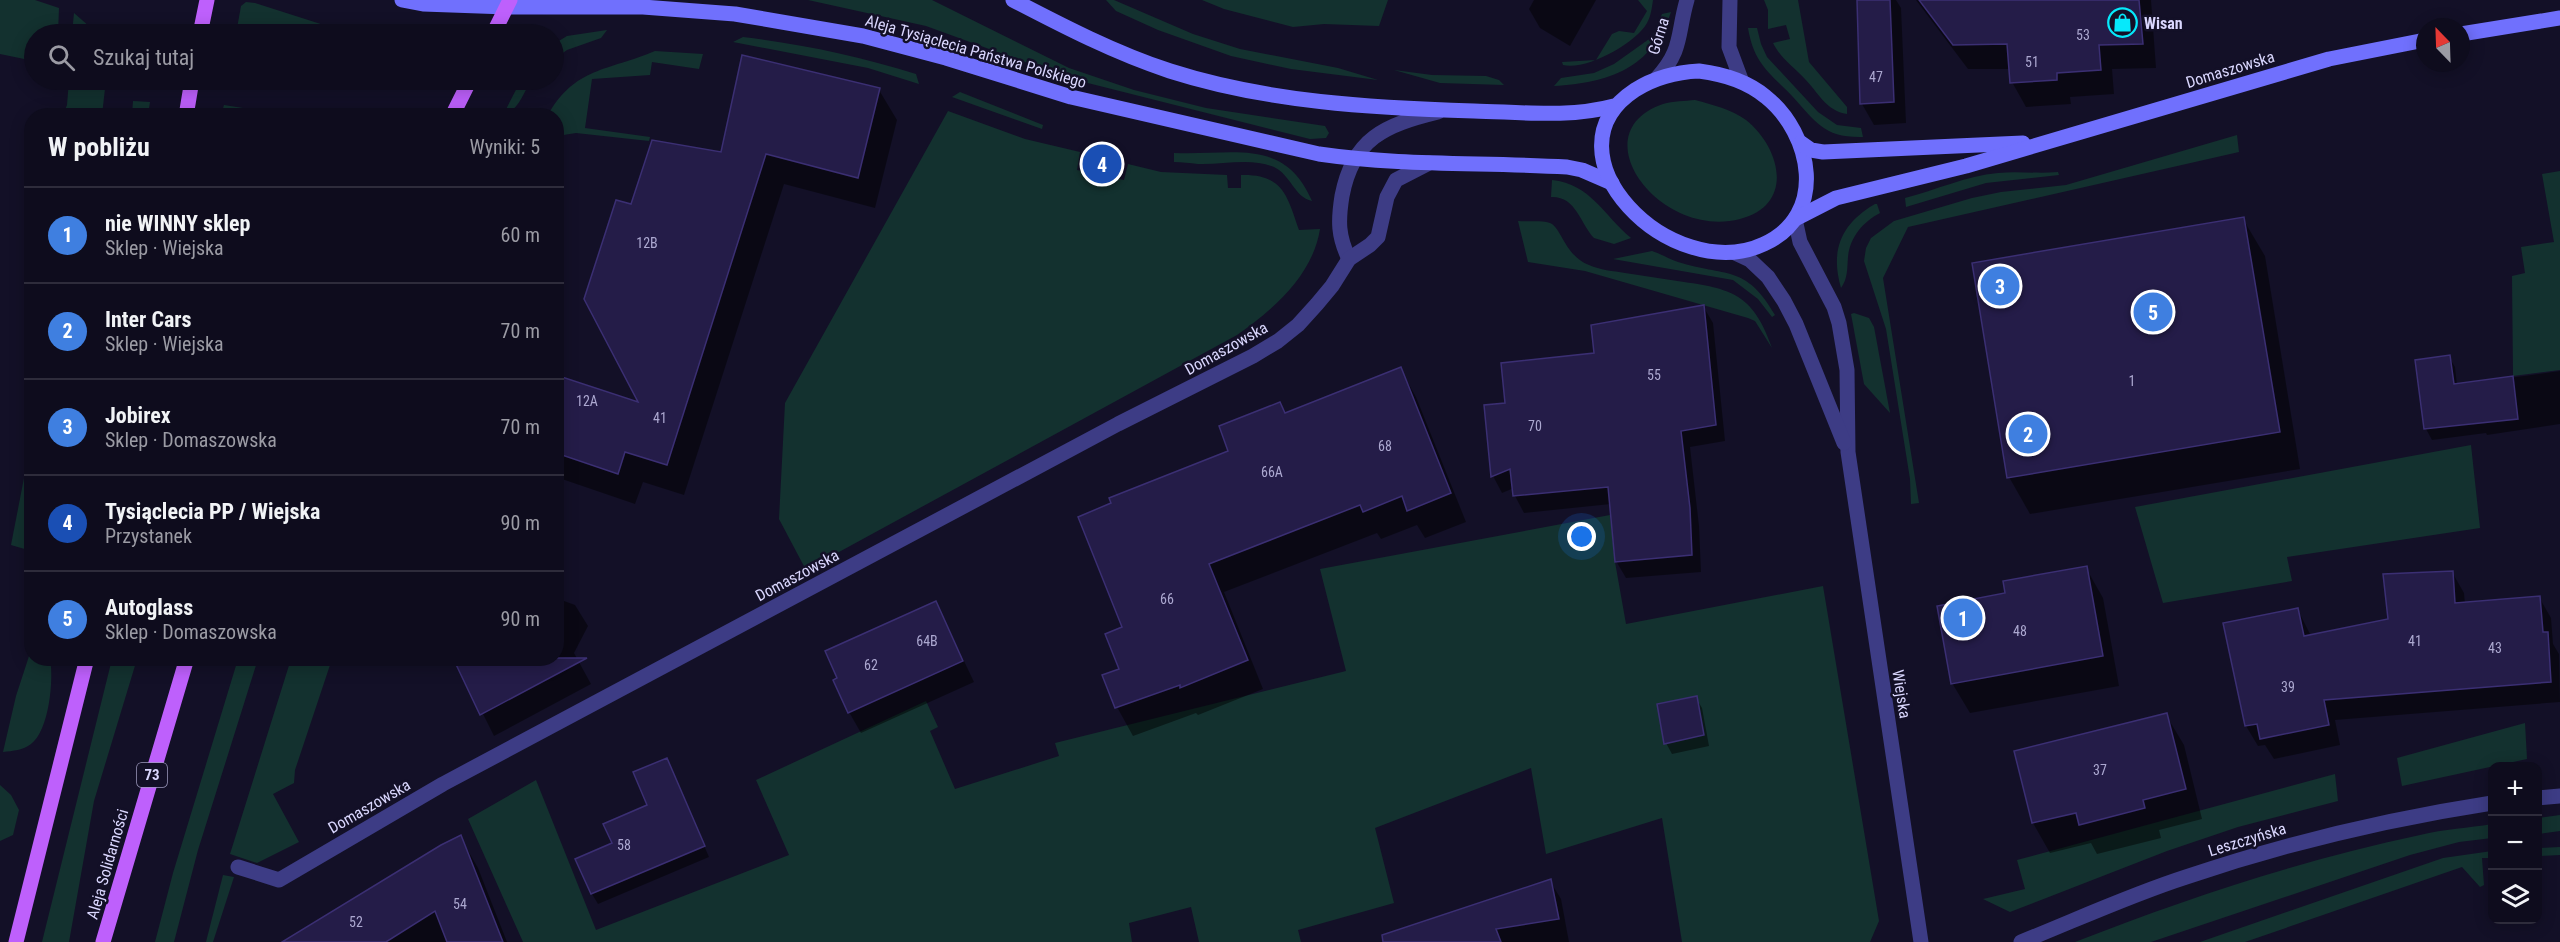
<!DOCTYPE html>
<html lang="pl">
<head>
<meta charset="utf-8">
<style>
	:root { --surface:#0e0c1d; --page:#1c1a2a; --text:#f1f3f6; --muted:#9b9ba4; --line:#2e2c3b; --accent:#06e9fb }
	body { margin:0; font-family:"Roboto Condensed",sans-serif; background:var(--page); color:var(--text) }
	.controls { position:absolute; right:18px; bottom:18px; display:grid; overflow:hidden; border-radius:12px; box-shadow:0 3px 15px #0003 }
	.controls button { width:54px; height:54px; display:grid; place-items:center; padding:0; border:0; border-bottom:2px solid var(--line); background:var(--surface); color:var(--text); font:30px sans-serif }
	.compass { position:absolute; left:2416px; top:18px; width:54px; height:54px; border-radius:50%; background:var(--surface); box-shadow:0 3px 15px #0003; rotate:337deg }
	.you { position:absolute; left:1582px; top:537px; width:21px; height:21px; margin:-15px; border:4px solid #fff; border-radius:50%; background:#1a73e8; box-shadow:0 0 0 9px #1a73e833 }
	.badge { display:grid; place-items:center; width:39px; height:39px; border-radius:50%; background:var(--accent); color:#fff; font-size:20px; font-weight:700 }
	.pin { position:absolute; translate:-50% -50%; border:3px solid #fff; box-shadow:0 2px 6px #0006 }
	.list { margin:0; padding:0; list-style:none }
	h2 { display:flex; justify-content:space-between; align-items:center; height:78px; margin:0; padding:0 24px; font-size:26px }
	h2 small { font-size:20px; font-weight:400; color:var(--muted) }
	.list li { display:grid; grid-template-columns:39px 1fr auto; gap:18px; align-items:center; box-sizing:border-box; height:96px; padding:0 24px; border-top:2px solid var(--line) }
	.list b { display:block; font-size:22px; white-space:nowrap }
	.list p { margin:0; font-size:20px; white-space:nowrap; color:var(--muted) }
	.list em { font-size:20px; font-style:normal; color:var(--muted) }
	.icon { flex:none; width:33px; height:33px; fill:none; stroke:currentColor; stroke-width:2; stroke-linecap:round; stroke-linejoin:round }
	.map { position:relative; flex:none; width:2560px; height:942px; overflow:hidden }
	.search { position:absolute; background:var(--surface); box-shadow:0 3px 15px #0003; left:24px; top:24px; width:540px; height:66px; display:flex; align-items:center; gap:15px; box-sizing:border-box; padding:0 21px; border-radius:33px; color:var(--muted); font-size:22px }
	.panel { position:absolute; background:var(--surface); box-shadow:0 3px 15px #0003; left:24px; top:108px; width:540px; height:558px; border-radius:24px }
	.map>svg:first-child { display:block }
	.green { fill:#13312f }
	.shadow { fill:#0007 }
	.building { fill:#241c48; stroke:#3b2f73; stroke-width:1.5 }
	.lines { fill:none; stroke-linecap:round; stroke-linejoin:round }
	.street { stroke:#3d3c85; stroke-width:15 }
	.secondary { stroke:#7070fd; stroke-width:15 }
	.primary { stroke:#be60fc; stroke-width:15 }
	.labels { text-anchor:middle; stroke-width:5; stroke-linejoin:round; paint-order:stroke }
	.number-label { font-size:14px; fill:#aca8d0 }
	.shield { fill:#131027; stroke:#9e9bbe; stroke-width:1.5 }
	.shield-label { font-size:15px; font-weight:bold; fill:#dad7fe }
	.poi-label { font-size:16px; font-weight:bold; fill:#dad7fe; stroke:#131027; text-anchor:start }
	.street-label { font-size:16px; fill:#dad7fe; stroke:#131027 }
</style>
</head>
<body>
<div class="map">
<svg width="2560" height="942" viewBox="0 0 2560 942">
	<rect width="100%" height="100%" fill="#131027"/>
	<g class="green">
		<polygon points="0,0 35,0 59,8 58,34 34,34 34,61 0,54"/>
		<polygon points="808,0 932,0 1069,68 1134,90 1206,108 1325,126 1329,133 1326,138 1310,139 1072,79 926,26"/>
		<polygon points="1106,0 1114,0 1193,34 1240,49 1338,68 1378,80 1291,69 1231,56 1158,30 1116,11"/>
		<polygon points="1202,0 1388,0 1379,26 1324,24 1293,27 1224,9"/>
		<path d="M1638,0H1653C1652,7 1651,16 1647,23C1636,43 1586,71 1563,65L1562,62L1596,60L1612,34L1619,31L1634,33L1647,11Z"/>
		<path d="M1764,0H1798L1809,62L1847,107V114C1826,111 1818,92 1804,78C1793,66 1781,59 1773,43L1790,39L1786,25L1768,29V10Z"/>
		<polygon points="246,2 255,3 352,34 236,34 241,6"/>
		<path d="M1671,12C1652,68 1609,83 1554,86L1561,78L1594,73L1614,64L1652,37L1662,14Z"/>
		<polygon points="74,13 98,34 72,34"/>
		<path d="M1748,28H1757L1761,44L1767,57L1818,112L1837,125L1861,128L1863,137C1824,138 1816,122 1793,97C1769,72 1754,64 1748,28Z"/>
		<polygon points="607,30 601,38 567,50 554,59 554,44 567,36"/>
		<path d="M743,37C801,44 859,56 916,74L919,84L868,68L733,42Z"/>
		<path d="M655,51L703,54L699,69L652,62L650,75L592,79L585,128L650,137L649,141L576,133L557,136L556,116L548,115C575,67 608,71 655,51Z"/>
		<polygon points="1394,70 1432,75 1486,76 1499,80 1504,85 1440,83"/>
		<polygon points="69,80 106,80 102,115 63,115 67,105"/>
		<path d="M521,80H532C523,92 519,111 503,115Z"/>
		<polygon points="960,92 1043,125 1042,129 952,97"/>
		<path d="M1695,100C1713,105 1731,109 1746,120C1781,148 1795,205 1740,219C1660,240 1579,133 1663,104C1673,101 1685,101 1695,100Z"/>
		<polygon points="133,101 150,102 148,115 132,115"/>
		<polygon points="224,105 288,115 221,115"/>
		<path d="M948,111L1025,139L1080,152L1077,170L1124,180L1128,164L1161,172L1227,175L1228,188H1241V175C1283,174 1287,195 1299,230L1320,229C1313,275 1273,310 1237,335L806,570L779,519L785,403Z"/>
		<polygon points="2237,135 2239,152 1908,227 1883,278 1919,503 1911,504 1910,479 1886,329 1864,261 1866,248 1871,238 1894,221 1972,198 2001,192 2066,185"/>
		<path d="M1174,153C1232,156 1284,136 1312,201C1294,197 1291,175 1274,167C1251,157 1222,165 1198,164C1190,163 1182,162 1174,162Z"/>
		<polygon points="2560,171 2560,370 2513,376 2512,276 2525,273 2521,247 2554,242 2542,174"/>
		<path d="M2058,172L2059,175L1986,183L1906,207L1905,198C1936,190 1966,176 1998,173C2018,171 2038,174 2058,172Z"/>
		<path d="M1552,180C1591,184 1604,216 1631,238L1614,244L1594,238C1580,223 1576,196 1551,197Z"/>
		<path d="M1875,204H1877L1880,213C1863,222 1850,237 1848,257C1847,269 1848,278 1841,288C1830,250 1841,224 1875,204Z"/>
		<path d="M1518,221C1527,222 1541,220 1550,223C1561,227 1565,256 1589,265C1600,270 1613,271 1625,273C1645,276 1664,279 1684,282C1735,289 1754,297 1772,348L1755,321L1748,318L1585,271L1528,262Z"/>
		<path d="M1652,251C1661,254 1669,259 1678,262C1725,277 1746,264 1775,315L1772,317L1758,299L1733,280L1613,259Z"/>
		<polygon points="1854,313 1869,318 1874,327 1890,413 1864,384 1851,314"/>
		<polygon points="31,442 32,536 28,550 11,545"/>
		<polygon points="2471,445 2480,528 2287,557 2292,581 2163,603 2135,507"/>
		<polygon points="1610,515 1615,562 1626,624 1823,586 1879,921 1870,942 1682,942 1662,818 1546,854 1531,768 1375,828 1394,903 1298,930 1301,942 1199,942 1191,907 1129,923 1132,942 523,942 468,819 536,780 596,930 789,855 756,780 926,701 938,727 930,731 955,789 1059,756 1055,743 1346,671 1320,569"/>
		<path d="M31,650L32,658L50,659C54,679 49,731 31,744C23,750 13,751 3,752L16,696Z"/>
		<polygon points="112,659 137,659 94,801 69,942 42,942"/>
		<polygon points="238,659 258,659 198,850 174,942 155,942 173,873"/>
		<polygon points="291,659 332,659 295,770 294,783 273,794 299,842 257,863 230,854"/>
		<polygon points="2525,723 2527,759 2402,786 2397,758"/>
		<polygon points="2335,774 2338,801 2238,827 2167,851 2010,912 1983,899 2025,889 2017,860"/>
		<polygon points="0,785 11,795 19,810 13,835 0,841"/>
		<polygon points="2560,815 2560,831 2538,834 2538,818"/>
		<path d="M2492,824V838L2459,842L2410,855L2151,942H2075C2187,898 2302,860 2420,835C2444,829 2469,828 2492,824Z"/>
		<polygon points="2560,847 2560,855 2538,856 2538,848"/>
		<polygon points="2492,851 2492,858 2482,858 2484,885 2480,887 2462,867 2245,942 2200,942 2443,858"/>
		<polygon points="223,875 234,877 213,942 206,942"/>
	</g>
	<g class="shadow">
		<polygon points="1534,0 1596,0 1570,46 1540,28 1529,9"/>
		<polygon points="1859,0 1896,0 1901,8 1906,123 1874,125 1862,104"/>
		<polygon points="1916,0 2151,0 2156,68 2112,69 2114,94 2070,97 2071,104 2026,107 2012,82 2011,69 1968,69"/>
		<polygon points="879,90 897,120 875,208 784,184 684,495 643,482 635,504 556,477 556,377 641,405 632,206 722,154"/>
		<polygon points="2243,219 2265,256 2300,469 2030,514 2009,477"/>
		<polygon points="1703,306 1713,323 1725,441 1690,447 1699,526 1701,572 1626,578 1616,561 1611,504 1524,513 1515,496 1514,488 1502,493 1493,476 1486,406 1507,404 1596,355"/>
		<polygon points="2449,357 2455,367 2457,385 2560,371 2560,424 2487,435 2486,433 2432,440 2426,429 2417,362"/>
		<polygon points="1400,369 1416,397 1466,522 1425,538 1417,525 1381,539 1377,533 1224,592 1263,689 1198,715 1196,713 1133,736 1117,707 1124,628 1230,452 1280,404 1286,414"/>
		<polygon points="2086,568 2103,598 2119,686 1970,713 1952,683 2007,594"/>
		<polygon points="2452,572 2464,593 2465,604 2539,597 2551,618 2553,644 2559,654 2560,702 2335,720 2340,745 2274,759 2265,745 2258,746 2246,726 2225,625 2298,610 2311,636 2389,621"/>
		<polygon points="556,598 575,605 588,626 574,653 591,684 494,736 455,658 556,658"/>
		<polygon points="936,602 974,682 861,733 849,712 839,679"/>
		<polygon points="1696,698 1702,708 1709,746 1672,754 1666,743"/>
		<polygon points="2166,715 2184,745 2202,819 2159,830 2161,838 2097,854 2091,843 2050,853 2033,823 2015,753"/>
		<polygon points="667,760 709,857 598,904 592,894 614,844 649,806"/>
		<polygon points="460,837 478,868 507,942 292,942"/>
		<polygon points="1550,881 1561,899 1569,942 1407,942"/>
	</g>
	<g class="building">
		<polygon points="1857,0 1890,0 1894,102 1860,104"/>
		<polygon points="1919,0 2139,0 2143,44 2099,45 2101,70 2057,73 2057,80 2010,83 2007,44 1953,45"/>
		<polygon points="742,55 880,88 858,178 766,154 667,465 625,452 618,474 556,453 556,375 638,402 584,299 616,200 631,204 652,140 721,152"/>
		<polygon points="2244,217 2280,432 2007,478 1972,263"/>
		<polygon points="1704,305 1716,425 1681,431 1690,508 1692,555 1615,562 1608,487 1513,496 1510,469 1491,477 1484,405 1505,403 1501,363 1594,353 1591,325"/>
		<polygon points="2450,355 2454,384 2513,376 2518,419 2424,429 2415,360"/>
		<polygon points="1401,367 1451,493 1407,511 1402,496 1363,512 1360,505 1209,564 1248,660 1180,688 1180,685 1115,708 1102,675 1119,669 1105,634 1122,627 1078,517 1111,503 1109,498 1228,451 1219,426 1280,402 1285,413"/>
		<polygon points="2087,566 2103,656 1951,684 1937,606 2005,593 2003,581"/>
		<polygon points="2453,571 2455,603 2540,596 2543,632 2548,632 2551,682 2324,700 2329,725 2260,739 2257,724 2245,726 2223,623 2298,608 2304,636 2388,619 2383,574"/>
		<polygon points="936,601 963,661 848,713 833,680 837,678 825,651"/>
		<polygon points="453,658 587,658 480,715"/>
		<polygon points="1697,696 1704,735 1664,744 1657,704"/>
		<polygon points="2167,713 2186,789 2143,800 2145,808 2079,825 2076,813 2032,823 2014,751"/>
		<polygon points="667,758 705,846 591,894 575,859 612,843 603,824 647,805 633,772"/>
		<polygon points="461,835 503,942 447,942 435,911 386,942 282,942 441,845"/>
		<polygon points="1551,879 1559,919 1496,929 1501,942 1383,942 1382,935"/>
	</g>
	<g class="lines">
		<g class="street">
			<polyline points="1730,0 1729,47 1742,82"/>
			<path d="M1657,78C1683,50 1677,34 1687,0"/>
			<polyline points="1795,219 1800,242 1834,307 1839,323 1847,370 1848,452 1921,942"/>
			<polyline points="1735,253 1750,260 1768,277 1784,301 1796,324 1844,443"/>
			<path d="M1349,259C1338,236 1338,221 1342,196C1353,138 1385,125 1438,112"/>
			<polyline points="2538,798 2560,796"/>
			<polyline points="238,867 279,880 443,784 1118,424 1253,356 1278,341 1298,325 1317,304 1332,286 1349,259 1370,245 1378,237 1387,197 1396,180 1429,163"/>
			<path d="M2021,942C2076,920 2130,895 2186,877C2287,843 2388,819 2492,803"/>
		</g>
		<g class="secondary">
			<path d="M402,0L423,4L507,7H643L735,14L863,36L946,58L1071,97L1319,154C1401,166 1484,162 1567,167L1582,170L1612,183"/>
			<path d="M1013,0C1063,26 1115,53 1170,71C1267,102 1372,108 1474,111C1520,112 1570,118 1614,106"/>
			<polyline points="2461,34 2560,18"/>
			<path d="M1699,71C1723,74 1747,81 1766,97C1812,134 1828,215 1764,244C1671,287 1539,153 1635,90C1654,78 1676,72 1699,71Z"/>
			<polyline points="1801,143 1811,150 1823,152 2023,143"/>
			<polyline points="1795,219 1836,198 1966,166 2329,59 2425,40"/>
		</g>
		<g class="primary">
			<polyline points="200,34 207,0"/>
			<polyline points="493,34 510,0"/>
			<polyline points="186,116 192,80"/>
			<polyline points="452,116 470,80"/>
			<polyline points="16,942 87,658"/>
			<polyline points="103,942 187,658"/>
		</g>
	</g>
	<defs>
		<symbol id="shop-ring" viewBox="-11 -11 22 22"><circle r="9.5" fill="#131027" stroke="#06e9fb" stroke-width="1.5"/><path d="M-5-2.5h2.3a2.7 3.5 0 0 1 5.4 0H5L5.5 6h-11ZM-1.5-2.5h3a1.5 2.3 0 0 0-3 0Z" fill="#06e9fb"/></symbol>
	</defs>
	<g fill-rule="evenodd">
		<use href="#shop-ring" x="2106" y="6" width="33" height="33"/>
	</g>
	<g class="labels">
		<g class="number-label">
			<text x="2083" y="40">53</text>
			<text x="2032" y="67">51</text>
			<text x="1876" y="82">47</text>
			<text x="647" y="248">12B</text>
			<text x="1654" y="380">55</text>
			<text x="2132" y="386">1</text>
			<text x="587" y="406">12A</text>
			<text x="660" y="423">41</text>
			<text x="1535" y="431">70</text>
			<text x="1385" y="451">68</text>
			<text x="1272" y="477">66A</text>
			<text x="1167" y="604">66</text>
			<text x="2020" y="636">48</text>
			<text x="927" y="646">64B</text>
			<text x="2415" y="646">41</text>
			<text x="2495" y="653">43</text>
			<text x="871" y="670">62</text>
			<text x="2288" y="692">39</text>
			<text x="2100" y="775">37</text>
			<text x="624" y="850">58</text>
			<text x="460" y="909">54</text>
			<text x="356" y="927">52</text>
		</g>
		<rect class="shield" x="137" y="763" width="30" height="24" rx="4.5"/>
		<g class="shield-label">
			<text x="152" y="780">73</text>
		</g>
		<g class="poi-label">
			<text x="2144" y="29">Wisan</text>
		</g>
		<g class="street-label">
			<text transform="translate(1658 36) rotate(-73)" y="6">Górna</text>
			<text transform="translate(976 51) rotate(16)" y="6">Aleja Tysiąclecia Państwa Polskiego</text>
			<text transform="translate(2230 69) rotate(-17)" y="6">Domaszowska</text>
			<text transform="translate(1226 348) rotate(-29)" y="6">Domaszowska</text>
			<text transform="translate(797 575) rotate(-28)" y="6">Domaszowska</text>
			<text transform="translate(1902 694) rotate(81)" y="6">Wiejska</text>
			<text transform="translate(369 806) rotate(-30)" y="6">Domaszowska</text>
			<text transform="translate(2247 839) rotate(-17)" y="6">Leszczyńska</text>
			<text transform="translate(107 864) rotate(-74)" y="6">Aleja Solidarności</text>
		</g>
	</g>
</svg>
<div class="controls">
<button>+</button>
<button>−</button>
<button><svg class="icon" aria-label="layers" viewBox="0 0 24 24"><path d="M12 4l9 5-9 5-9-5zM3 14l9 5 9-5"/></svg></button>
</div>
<svg class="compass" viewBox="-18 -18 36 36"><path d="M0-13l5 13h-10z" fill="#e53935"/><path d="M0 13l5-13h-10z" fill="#9b9ba4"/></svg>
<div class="you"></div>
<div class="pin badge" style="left:1963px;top:618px;background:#3f7fe0">1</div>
<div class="pin badge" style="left:2028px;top:434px;background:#3f7fe0">2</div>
<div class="pin badge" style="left:2000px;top:286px;background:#3f7fe0">3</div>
<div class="pin badge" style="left:1102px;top:164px;background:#1a4fb4">4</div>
<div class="pin badge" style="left:2153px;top:312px;background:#3f7fe0">5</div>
<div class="search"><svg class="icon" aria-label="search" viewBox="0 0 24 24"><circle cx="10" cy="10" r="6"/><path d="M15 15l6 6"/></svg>Szukaj tutaj</div>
<section class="panel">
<h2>W pobliżu<small>Wyniki: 5</small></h2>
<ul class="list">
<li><span class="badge" style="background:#3f7fe0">1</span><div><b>nie WINNY sklep</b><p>Sklep · Wiejska</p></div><em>60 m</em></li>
<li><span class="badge" style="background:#3f7fe0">2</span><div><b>Inter Cars</b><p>Sklep · Wiejska</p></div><em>70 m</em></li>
<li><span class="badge" style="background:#3f7fe0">3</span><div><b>Jobirex</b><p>Sklep · Domaszowska</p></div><em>70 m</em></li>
<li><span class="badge" style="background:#1a4fb4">4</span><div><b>Tysiąclecia PP / Wiejska</b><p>Przystanek</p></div><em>90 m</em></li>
<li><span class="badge" style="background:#3f7fe0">5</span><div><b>Autoglass</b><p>Sklep · Domaszowska</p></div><em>90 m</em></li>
</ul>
</section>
</div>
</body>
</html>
